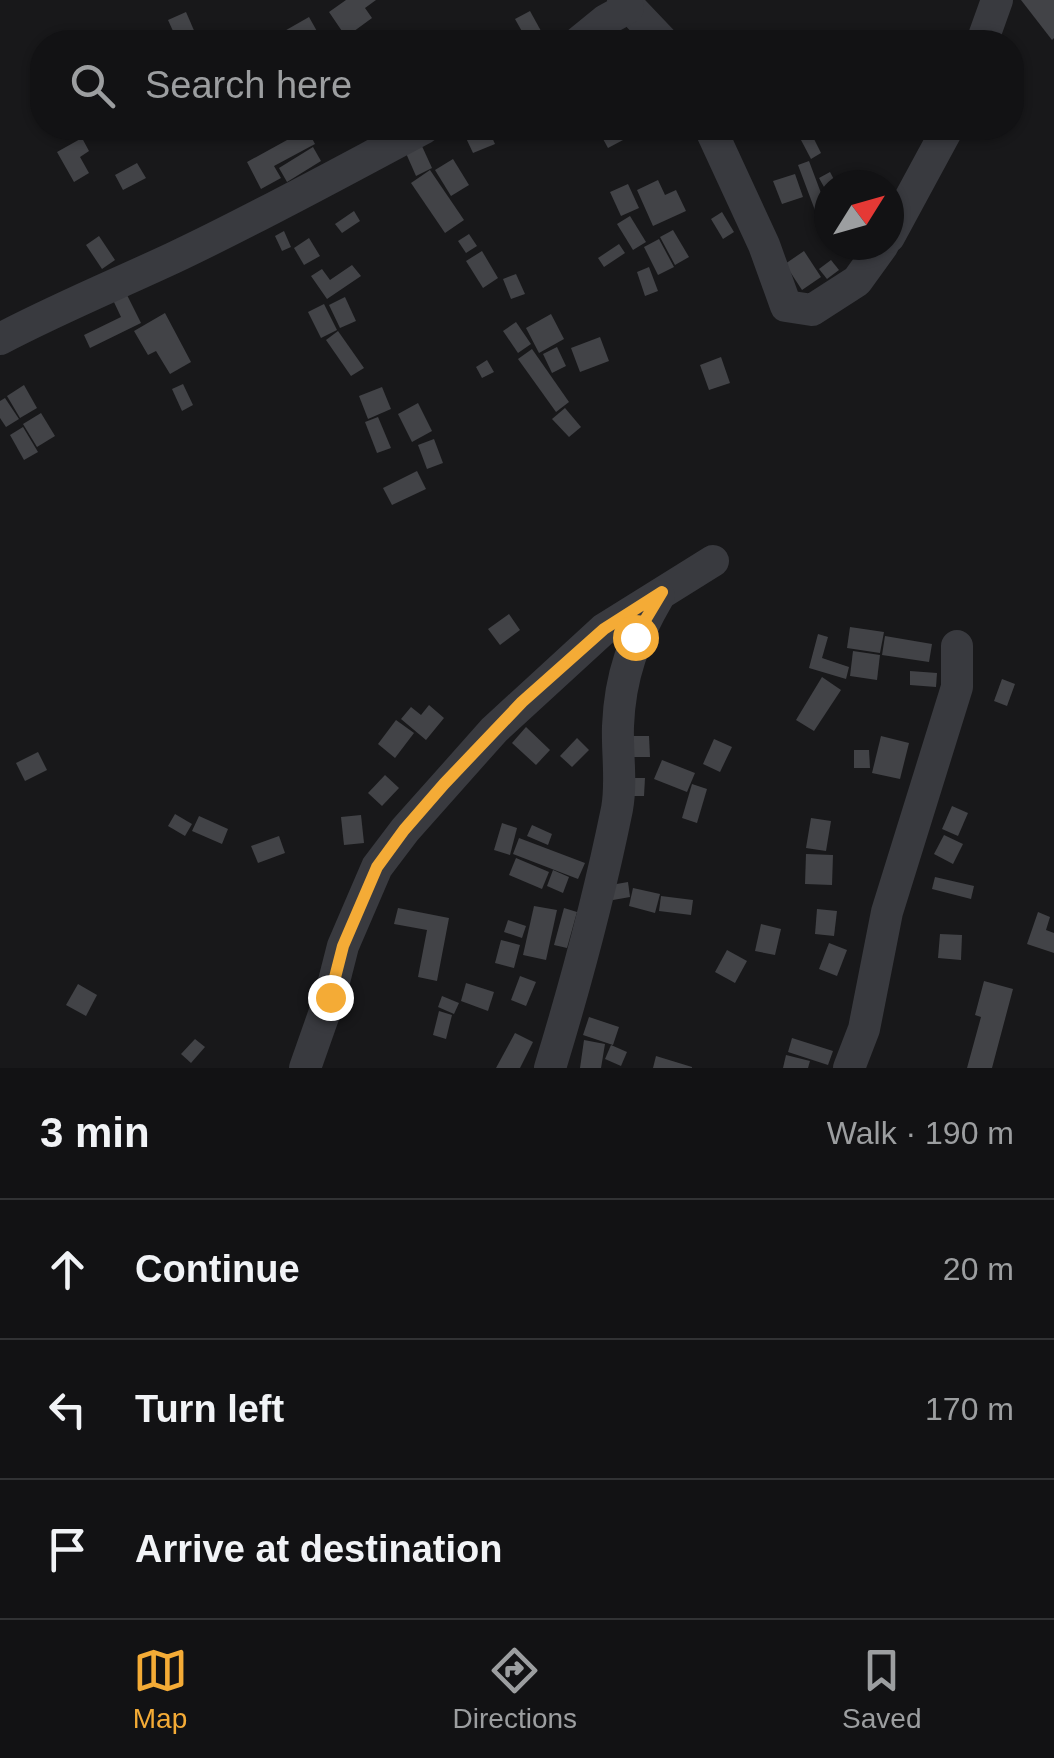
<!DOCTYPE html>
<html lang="en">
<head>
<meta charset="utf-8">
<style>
	:root { --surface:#121214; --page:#1b1b1d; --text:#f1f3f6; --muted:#9c9ea0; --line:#313234; --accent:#f4ab36 }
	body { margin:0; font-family:Arial,sans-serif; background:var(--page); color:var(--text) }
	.compass { position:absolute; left:814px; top:170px; width:90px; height:90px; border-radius:50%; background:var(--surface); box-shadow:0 2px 8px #0004; rotate:53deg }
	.stop { position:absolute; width:30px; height:30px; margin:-22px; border:8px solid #f4ab36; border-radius:50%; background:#fff }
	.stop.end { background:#f4ab36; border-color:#fff; box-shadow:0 2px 10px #0008 }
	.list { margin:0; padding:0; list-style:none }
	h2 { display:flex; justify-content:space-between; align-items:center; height:130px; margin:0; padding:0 40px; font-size:42px }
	h2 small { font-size:32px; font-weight:400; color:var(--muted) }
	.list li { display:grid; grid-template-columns:65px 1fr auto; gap:30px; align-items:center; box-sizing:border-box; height:140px; padding:0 40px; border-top:2px solid var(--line) }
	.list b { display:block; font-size:38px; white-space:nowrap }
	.list em { font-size:32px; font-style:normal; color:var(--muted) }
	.icon { flex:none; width:55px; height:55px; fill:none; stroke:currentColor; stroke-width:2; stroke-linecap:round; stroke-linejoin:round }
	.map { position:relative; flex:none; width:1054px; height:1068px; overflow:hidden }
	.search { position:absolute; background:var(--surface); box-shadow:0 2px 8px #0004; left:30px; right:30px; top:30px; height:110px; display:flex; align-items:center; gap:25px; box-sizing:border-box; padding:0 35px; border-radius:40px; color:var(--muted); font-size:38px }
	.sheet { height:550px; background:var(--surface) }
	nav { display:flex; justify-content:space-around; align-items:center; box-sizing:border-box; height:140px; border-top:2px solid var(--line); background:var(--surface); font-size:28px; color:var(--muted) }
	nav a { display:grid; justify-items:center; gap:5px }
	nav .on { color:var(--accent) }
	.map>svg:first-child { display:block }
	.building { fill:#424347 }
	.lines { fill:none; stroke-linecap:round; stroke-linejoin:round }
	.minor { stroke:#393a3f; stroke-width:32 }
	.route { stroke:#f4ab36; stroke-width:12 }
</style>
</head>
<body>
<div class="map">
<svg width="1054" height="1068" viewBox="0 0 1054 1068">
	<rect width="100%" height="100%" fill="#18181a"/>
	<g class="building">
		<polygon points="346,0 376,0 365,8 372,18 346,37 329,12"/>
		<polygon points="1021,0 1054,0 1054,38 1052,40"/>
		<polygon points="530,11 546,40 542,42 528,42 515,19"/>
		<polygon points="186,12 196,35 178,42 168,20"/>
		<polygon points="309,17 318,33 302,42 287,42 281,33"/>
		<polygon points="597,128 617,128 623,140 608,148"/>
		<polygon points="307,129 315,144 274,166 281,178 261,189 247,162"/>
		<polygon points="488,129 495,144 473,153 466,138"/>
		<polygon points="812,135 821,153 811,159 801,140"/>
		<polygon points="82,138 89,151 80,157 89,173 74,182 57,152"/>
		<polygon points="421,144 432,168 416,176 405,151"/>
		<polygon points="313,147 321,161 287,182 279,168"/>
		<polygon points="453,159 469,185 451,196 435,170"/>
		<polygon points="809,161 827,209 816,213 798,165"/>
		<polygon points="137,163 146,178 123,190 115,175"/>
		<polygon points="430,170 464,220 445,233 411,183"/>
		<polygon points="830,172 837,185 829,185 829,196 819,178"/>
		<polygon points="795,174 803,197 782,204 773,181"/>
		<polygon points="658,180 665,195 676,190 686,211 653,226 637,190"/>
		<polygon points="628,184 639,208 621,216 610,192"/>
		<polygon points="354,211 360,221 342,233 335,224"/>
		<polygon points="722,212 734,232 723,239 711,219"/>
		<polygon points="630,216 646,242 633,250 617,224"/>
		<polygon points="673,230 689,257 675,265 660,237"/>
		<polygon points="284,231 291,247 282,251 275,236"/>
		<polygon points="469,234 477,246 466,253 458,241"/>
		<polygon points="99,236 115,260 102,269 86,245"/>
		<polygon points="309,238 320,256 304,265 294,248"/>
		<polygon points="659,239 674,267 658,275 644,247"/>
		<polygon points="619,244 625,253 604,267 598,258"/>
		<polygon points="482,251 498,278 483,288 466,261"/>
		<polygon points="804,251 821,277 802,290 785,264"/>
		<polygon points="831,260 839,270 827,279 819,269"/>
		<polygon points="352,265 361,276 327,299 311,276 322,269 330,280"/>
		<polygon points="649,267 658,291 645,296 637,272"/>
		<polygon points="516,274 525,294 511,299 503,279"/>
		<polygon points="126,293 141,323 90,348 84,335 121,317 113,300"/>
		<polygon points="345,297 356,321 340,328 329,305"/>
		<polygon points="324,304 337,330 321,338 308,312"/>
		<polygon points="165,313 191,362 170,374 156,351 148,355 134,331"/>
		<polygon points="551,314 564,339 539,353 526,328"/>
		<polygon points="516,322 531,344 518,353 503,331"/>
		<polygon points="338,331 364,368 351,376 326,340"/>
		<polygon points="600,337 609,361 580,372 571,348"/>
		<polygon points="557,347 566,366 552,373 543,354"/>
		<polygon points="532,349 569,402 556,412 518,359"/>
		<polygon points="721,357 730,383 709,390 700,365"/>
		<polygon points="487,360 494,372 482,378 476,367"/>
		<polygon points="183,384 193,405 182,411 172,389"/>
		<polygon points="24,385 37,408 20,418 7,396"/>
		<polygon points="382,387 391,409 368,419 359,396"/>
		<polygon points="5,398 19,419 6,427 0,418 0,401"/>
		<polygon points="418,403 432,431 412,442 398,414"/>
		<polygon points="565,408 581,427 569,437 552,419"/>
		<polygon points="41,413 55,436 37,447 23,424"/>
		<polygon points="378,417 391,448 377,453 365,422"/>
		<polygon points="23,427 38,452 24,460 10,435"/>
		<polygon points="434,439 443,463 427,469 418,445"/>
		<polygon points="417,471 426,489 392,505 383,488"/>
		<polygon points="509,614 520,630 500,645 488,629"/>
		<polygon points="850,627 884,632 880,653 847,648"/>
		<polygon points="818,634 828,637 822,658 849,667 846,679 809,668"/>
		<polygon points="885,636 932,644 929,662 882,655"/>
		<polygon points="853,651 880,655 877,680 850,676"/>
		<polygon points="910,671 937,673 936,687 910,685"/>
		<polygon points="822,677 841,690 814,731 796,720"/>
		<polygon points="1002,679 1015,684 1007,706 994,701"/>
		<polygon points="429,705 444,718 426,740 401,719 411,707 421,715"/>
		<polygon points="396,720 414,733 395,758 378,744"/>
		<polygon points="526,727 550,750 536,765 512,743"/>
		<polygon points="630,736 649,736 650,757 630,757"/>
		<polygon points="881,736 909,743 900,779 872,773"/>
		<polygon points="577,738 589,750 572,767 560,756"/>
		<polygon points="714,739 732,747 720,772 703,764"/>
		<polygon points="854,750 869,750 870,768 854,768"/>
		<polygon points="38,752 47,770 25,781 16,763"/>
		<polygon points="662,760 695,773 687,792 654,779"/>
		<polygon points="385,775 399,788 382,806 368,793"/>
		<polygon points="624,778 645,778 644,796 624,796"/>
		<polygon points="692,784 707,789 697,823 682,818"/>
		<polygon points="952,806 968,813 958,836 942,829"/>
		<polygon points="175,814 192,824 185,836 168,826"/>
		<polygon points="361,815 364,843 344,845 341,817"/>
		<polygon points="199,816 228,829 222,844 192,831"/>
		<polygon points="811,818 831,821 826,851 806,848"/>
		<polygon points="502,823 517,828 510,855 494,850"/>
		<polygon points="532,825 552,834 548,845 527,836"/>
		<polygon points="944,835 963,844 953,864 934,854"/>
		<polygon points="279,836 285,853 258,863 251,846"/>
		<polygon points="519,838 585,863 578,879 513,854"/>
		<polygon points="806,854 833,855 832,885 805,884"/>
		<polygon points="516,858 549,872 542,889 509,875"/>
		<polygon points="553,870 569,877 563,893 547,886"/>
		<polygon points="935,877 974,886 971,899 932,889"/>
		<polygon points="628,882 630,897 613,900 611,885"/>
		<polygon points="633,888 660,894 655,913 629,906"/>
		<polygon points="661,896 693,900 691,915 659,911"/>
		<polygon points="534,906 557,910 546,960 523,955"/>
		<polygon points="398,908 449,918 437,981 418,977 427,930 394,924"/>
		<polygon points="564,908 577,912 567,948 554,945"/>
		<polygon points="817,909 837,911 834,936 815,934"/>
		<polygon points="1038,912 1050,917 1046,930 1054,933 1054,953 1027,944"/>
		<polygon points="508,920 526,926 522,938 504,932"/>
		<polygon points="761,924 781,929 775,955 755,951"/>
		<polygon points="940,934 962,935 961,960 938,958"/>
		<polygon points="501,940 520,945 514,968 495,963"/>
		<polygon points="829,943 847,950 837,976 819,969"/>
		<polygon points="727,950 747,961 735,983 715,972"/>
		<polygon points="520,976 536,982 526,1006 511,1000"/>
		<polygon points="984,981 1013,989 992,1068 967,1068 981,1017 975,1015"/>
		<polygon points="466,983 494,992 488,1011 461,1001"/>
		<polygon points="78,984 97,995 86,1016 66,1005"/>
		<polygon points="442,996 459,1003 454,1014 438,1007"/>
		<polygon points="439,1011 452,1015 446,1039 433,1035"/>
		<polygon points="589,1017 619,1027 613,1045 583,1035"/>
		<polygon points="515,1033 533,1042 520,1068 496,1068"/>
		<polygon points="792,1038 833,1051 828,1065 788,1052"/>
		<polygon points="195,1039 205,1047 191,1063 181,1054"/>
		<polygon points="584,1040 605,1044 601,1068 580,1068"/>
		<polygon points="611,1045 627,1052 621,1066 605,1059"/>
		<polygon points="786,1055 810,1061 808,1068 783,1068"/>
		<polygon points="656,1056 692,1067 692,1068 653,1068"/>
	</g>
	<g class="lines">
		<g class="minor">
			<polyline points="623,0 663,42"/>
			<polyline points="579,42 606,20 628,8"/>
			<polyline points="982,42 997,0"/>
			<polyline points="710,128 764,245 786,306 812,310 857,281 883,245"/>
			<polyline points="889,237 948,128"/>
			<path d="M0,339C57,309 115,285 173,258C258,218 341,172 424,128"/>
			<polyline points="305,1068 330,997 343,946 377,867 405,830 494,730 604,629 713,561"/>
			<path d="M550,1068C576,983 599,897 617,809C622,782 617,753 618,726C620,675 634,639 659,596"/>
			<polyline points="849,1068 864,1029 887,912 957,687 957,646"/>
		</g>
	</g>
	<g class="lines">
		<polyline class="route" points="330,997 343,946 377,867 404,830 444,784 522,702 604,629 662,592 635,637"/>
	</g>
</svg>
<svg class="compass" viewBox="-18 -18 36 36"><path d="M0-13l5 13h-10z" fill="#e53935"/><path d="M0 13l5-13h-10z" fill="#9c9ea0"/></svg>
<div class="stop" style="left:635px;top:637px"></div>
<div class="stop end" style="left:330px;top:997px"></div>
<div class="search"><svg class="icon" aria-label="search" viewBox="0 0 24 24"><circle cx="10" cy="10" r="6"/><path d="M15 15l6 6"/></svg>Search here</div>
</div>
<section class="sheet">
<h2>3 min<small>Walk · 190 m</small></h2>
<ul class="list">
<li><svg class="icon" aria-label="ahead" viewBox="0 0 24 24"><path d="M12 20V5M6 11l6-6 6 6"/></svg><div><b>Continue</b></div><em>20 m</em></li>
<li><svg class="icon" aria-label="left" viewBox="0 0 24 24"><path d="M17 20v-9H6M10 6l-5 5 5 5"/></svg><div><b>Turn left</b></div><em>170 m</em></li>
<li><svg class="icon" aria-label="arrive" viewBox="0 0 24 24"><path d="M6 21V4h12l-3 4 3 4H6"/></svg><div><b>Arrive at destination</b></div></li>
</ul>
</section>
<nav>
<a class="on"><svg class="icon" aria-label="map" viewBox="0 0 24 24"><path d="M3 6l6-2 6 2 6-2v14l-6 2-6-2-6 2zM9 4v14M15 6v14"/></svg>Map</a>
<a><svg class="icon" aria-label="directions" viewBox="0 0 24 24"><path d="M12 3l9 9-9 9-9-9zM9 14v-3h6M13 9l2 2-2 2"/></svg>Directions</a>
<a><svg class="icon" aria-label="saved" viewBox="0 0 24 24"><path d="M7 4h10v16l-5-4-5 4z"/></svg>Saved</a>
</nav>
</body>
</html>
